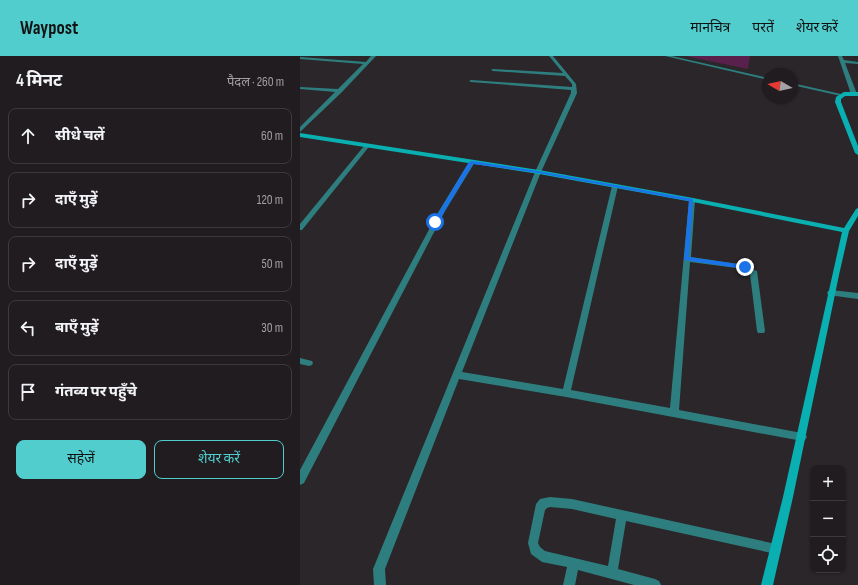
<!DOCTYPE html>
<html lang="hi">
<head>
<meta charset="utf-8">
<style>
	:root { --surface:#201c1f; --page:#2d292c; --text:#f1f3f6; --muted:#a2a1a4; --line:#3d3a3d; --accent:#52cdce }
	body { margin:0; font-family:"Sofia Sans Condensed","Noto Sans Devanagari",sans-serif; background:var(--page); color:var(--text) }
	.controls { position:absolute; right:12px; bottom:12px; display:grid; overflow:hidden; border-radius:8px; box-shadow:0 1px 3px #0004 }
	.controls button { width:36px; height:36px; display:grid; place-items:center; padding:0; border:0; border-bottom:1px solid var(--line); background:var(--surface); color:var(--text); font:20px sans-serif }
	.compass { position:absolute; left:462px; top:12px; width:36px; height:36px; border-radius:50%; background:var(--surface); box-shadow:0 1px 3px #0004; rotate:279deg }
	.stop { position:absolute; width:12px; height:12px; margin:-9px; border:3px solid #1a73e8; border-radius:50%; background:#fff }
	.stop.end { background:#1a73e8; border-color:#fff; box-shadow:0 1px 4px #0008 }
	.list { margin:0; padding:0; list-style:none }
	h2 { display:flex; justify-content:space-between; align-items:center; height:52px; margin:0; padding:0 16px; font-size:17px }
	h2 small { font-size:13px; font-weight:400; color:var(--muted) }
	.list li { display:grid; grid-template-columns:26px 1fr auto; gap:12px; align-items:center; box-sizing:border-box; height:56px; margin:0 8px 8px; padding:0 8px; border:1px solid var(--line); border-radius:8px }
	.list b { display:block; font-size:15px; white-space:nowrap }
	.list em { font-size:13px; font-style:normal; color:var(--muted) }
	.actions { display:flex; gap:8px; padding:12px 16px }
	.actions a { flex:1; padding:9px 0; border:1px solid var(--accent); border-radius:8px; text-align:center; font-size:14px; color:var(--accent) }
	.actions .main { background:var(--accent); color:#111 }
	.icon { flex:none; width:22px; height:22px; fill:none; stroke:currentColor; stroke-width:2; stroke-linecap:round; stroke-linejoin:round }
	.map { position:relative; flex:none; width:558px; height:529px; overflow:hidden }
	header { display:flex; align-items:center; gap:24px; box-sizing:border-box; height:56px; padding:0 20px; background:var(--accent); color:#111 }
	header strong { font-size:19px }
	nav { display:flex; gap:22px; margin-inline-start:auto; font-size:14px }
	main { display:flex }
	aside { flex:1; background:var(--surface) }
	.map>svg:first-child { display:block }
	.green { fill:#59204b }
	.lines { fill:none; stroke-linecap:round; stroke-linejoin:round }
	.lane { fill:#2e7e7f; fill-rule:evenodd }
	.street { fill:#2e7e7f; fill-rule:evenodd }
	.secondary { fill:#09afb1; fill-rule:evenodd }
	.route { fill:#1a73e8 }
</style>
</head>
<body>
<header>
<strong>Waypost</strong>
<nav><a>मानचित्र</a><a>परतें</a><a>शेयर करें</a></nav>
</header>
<main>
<aside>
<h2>4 मिनट<small>पैदल · 260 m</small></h2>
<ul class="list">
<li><svg class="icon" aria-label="ahead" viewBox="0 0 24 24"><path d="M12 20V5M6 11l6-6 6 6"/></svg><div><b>सीधे चलें</b></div><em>60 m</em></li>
<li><svg class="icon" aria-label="right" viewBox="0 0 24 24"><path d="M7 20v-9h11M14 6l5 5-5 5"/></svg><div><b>दाएँ मुड़ें</b></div><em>120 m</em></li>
<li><svg class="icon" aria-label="right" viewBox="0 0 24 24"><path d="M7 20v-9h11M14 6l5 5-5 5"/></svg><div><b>दाएँ मुड़ें</b></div><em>50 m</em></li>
<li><svg class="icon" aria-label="left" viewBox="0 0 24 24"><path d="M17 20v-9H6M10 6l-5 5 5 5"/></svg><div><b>बाएँ मुड़ें</b></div><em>30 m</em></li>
<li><svg class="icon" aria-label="arrive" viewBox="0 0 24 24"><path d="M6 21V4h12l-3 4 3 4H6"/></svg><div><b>गंतव्य पर पहुँचे</b></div></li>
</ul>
<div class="actions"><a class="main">सहेजें</a><a>शेयर करें</a></div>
</aside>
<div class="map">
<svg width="558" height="529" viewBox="0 0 558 529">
	<rect width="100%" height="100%" fill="#2a2629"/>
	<polygon class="green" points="385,0 450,0 448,13"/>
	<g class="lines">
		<g class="lane">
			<polygon points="365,0 372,0 468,22 468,24"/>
			<polygon points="492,27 541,38 543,39 541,40 492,29"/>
		</g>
		<g class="street">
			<polygon points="71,0 76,0 42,36 0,76 0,71 35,36 0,33 0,31 38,33 63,8 0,3 0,1 66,6"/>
			<polygon points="249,0 253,0 276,28 277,37 241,116 162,316 263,333 312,130 315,128 318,130 271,334 370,352 389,144 392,142 395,144 391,201 438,208 457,215 465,275 464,277 458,277 457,275 450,218 437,212 390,206 379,354 502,377 505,378 507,381 505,384 502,385 266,341 159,323 85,513 86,529 74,529 73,513 235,116 271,37 271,34 171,26 169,25 171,24 272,31 272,28 265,20 193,15 191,14 193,13 263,17"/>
			<polygon points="538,0 542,0 544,4 558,6 558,8 545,7 557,38 556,39 551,38"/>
			<polygon points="66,89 69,91 68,92 2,174 0,174 0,168 64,90"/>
			<polygon points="172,104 175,106 145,155 4,427 0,429 0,414 139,155 169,106"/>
			<polygon points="531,234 558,237 558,243 528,239 527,237 528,235"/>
			<polygon points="0,302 12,305 13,307 12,309 9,310 0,308"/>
			<path d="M250,441L272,443L476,488L480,489L481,493L480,497L476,498L326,465L318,513L355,523L359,525L361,529H334L278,514L275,529H263L267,511L242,506L231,498L228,487L236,448L240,443ZM250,451L272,453L316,463L308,510L245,495L240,491L238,487L245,454L247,452Z"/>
		</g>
		<g class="secondary">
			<polygon points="558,36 558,40 545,40 541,43 541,46 558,90 558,99 555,97 535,46 536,41 544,36"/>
			<polygon points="0,77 239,114 393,142 544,172 556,153 558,152 558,160 549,175 539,219 493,441 473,529 461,529 483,441 542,176 393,146 239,118 0,81"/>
		</g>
	</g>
	<polygon class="route" points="172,105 238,115 393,143 389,201 445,209 448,211 445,213 384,204 389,145 238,117 173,108 137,168 133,168 133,166 169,106"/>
</svg>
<div class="controls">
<button>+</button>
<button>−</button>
<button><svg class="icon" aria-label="locate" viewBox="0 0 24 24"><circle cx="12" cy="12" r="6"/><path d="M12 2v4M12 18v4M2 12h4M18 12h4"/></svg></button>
</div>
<svg class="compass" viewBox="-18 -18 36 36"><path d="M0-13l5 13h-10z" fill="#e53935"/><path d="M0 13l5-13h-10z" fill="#a2a1a4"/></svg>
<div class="stop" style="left:135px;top:166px"></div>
<div class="stop end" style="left:445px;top:211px"></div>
</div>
</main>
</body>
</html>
